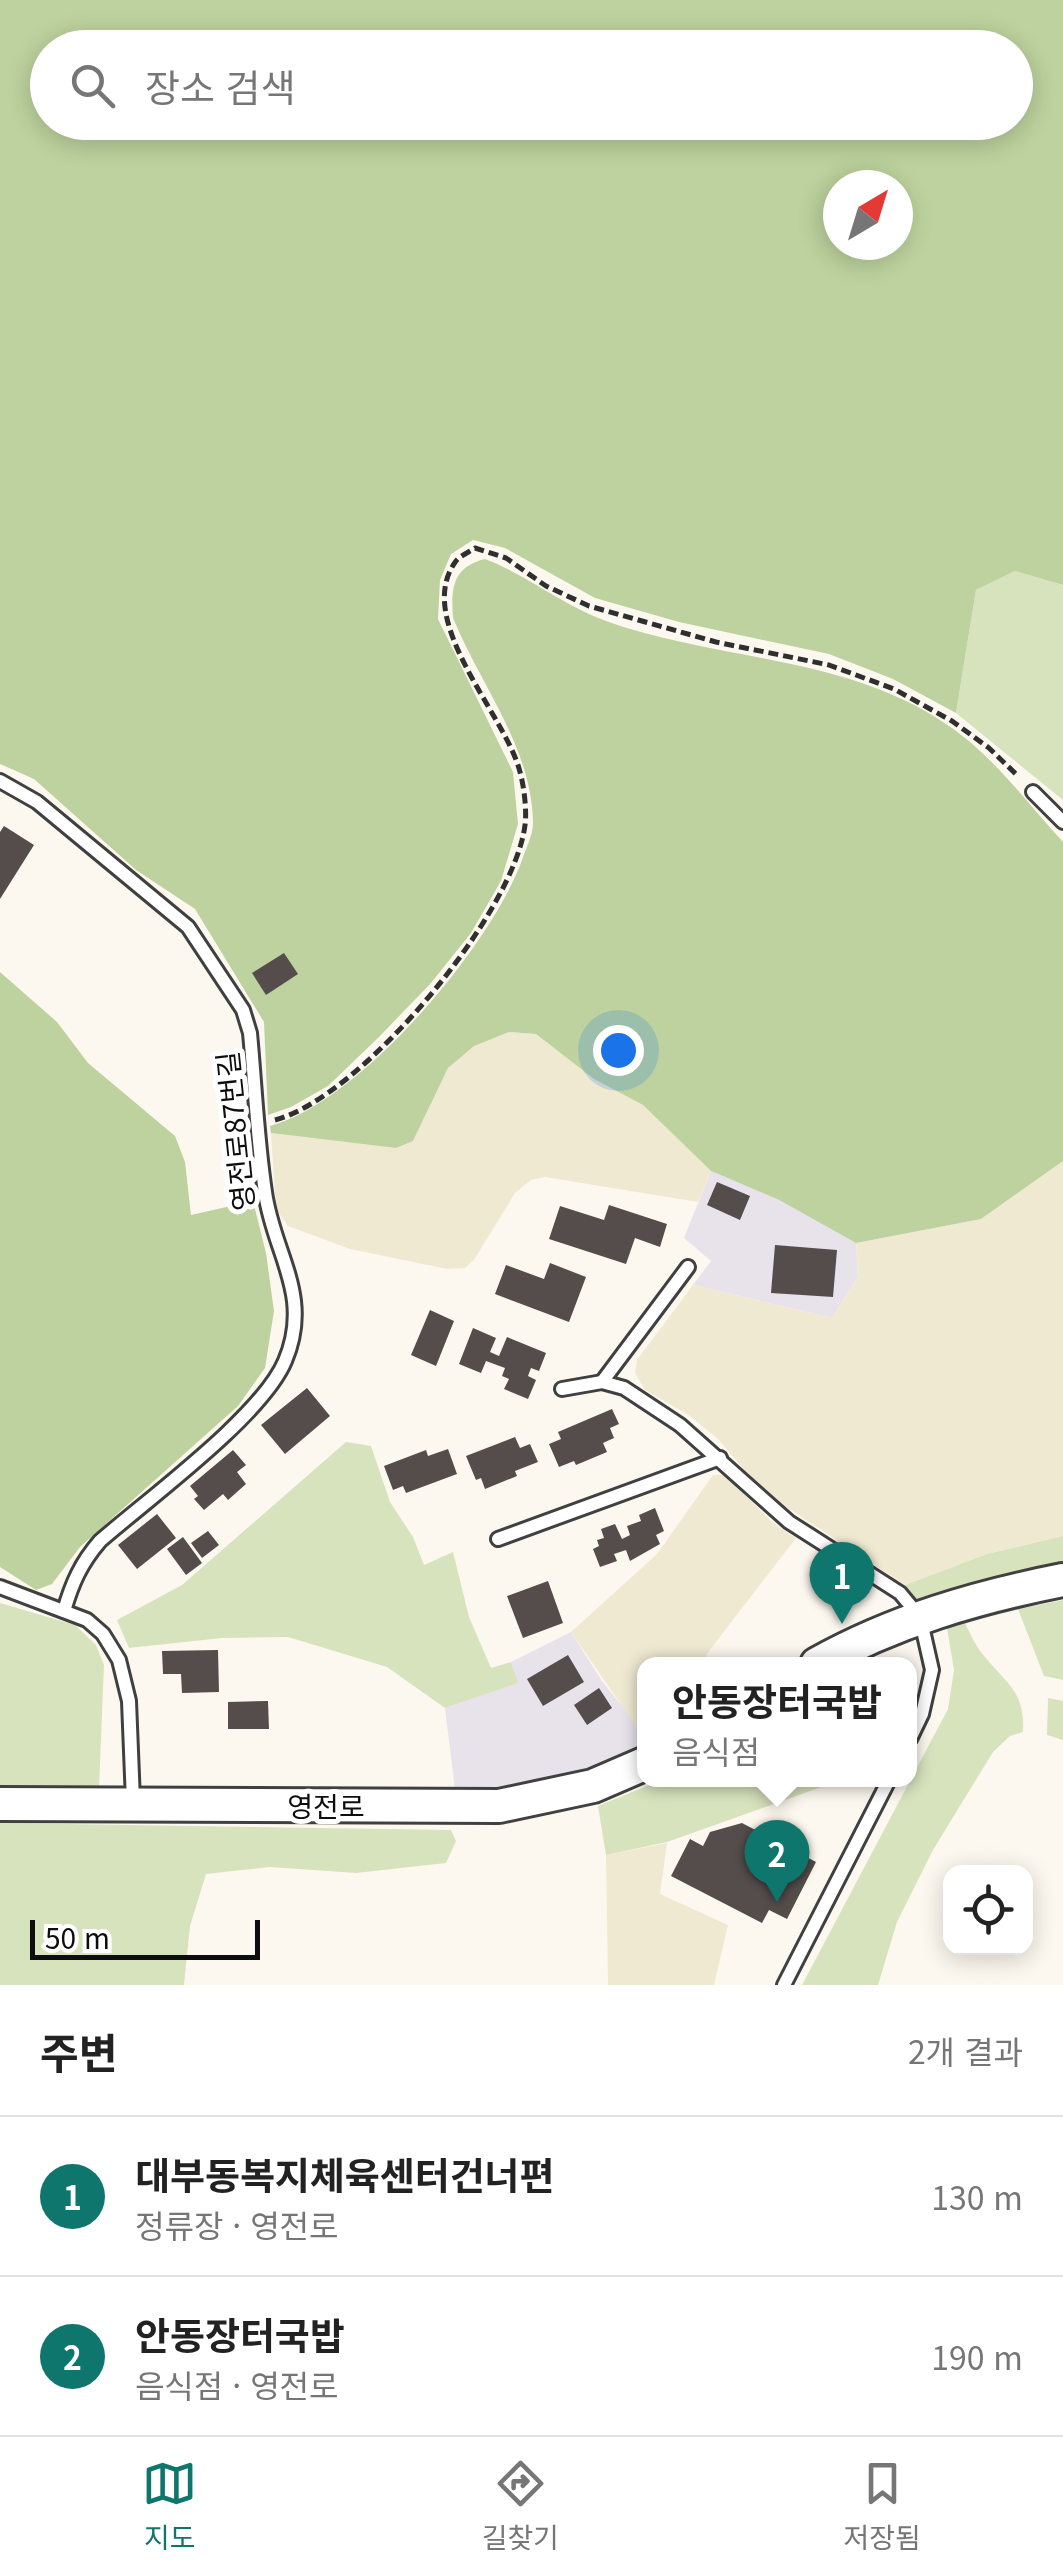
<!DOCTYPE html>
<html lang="ko">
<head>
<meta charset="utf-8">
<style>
	:root { --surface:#fff; --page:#f2f2f2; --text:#222; --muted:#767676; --line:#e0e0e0; --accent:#0f766e }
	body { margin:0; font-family:Georgia,"Noto Sans KR",serif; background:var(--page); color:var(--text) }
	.controls { position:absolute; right:30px; bottom:30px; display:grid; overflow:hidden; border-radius:20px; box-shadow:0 5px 25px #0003 }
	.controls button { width:90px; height:90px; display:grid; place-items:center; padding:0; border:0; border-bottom:2px solid var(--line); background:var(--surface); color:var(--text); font:50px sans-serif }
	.compass { position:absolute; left:823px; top:170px; width:90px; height:90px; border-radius:50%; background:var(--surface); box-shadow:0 5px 25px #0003; rotate:38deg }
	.scale { position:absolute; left:30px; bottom:25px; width:230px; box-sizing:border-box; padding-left:10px; border:5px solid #0d0d0d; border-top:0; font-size:28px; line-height:35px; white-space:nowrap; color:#0d0d0d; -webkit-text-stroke:8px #fff; paint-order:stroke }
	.you { position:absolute; left:618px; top:1050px; width:35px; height:35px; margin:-25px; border:8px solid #fff; border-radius:50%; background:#1a73e8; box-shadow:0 0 0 15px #1a73e833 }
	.badge { display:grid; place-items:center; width:65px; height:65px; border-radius:50%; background:var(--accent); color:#fff; font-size:32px; font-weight:700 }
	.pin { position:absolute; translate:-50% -82px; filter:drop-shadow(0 2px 5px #0008) }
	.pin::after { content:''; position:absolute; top:52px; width:35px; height:30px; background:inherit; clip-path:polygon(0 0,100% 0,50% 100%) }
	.popup { position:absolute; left:637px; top:1657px; width:280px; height:130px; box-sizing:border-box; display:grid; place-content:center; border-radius:20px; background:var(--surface); filter:drop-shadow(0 2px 8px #0005); font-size:32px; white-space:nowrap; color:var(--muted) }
	.popup b { font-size:38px; color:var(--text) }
	.popup::after { content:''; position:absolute; left:50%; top:100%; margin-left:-20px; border:20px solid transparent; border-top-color:var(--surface) }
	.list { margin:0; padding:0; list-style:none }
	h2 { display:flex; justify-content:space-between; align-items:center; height:130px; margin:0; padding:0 40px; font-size:42px }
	h2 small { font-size:32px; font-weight:400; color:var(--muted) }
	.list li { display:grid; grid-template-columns:65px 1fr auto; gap:30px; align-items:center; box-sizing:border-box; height:160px; padding:0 40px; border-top:2px solid var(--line) }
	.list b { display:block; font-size:38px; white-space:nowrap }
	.list p { margin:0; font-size:32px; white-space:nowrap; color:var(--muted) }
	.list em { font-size:32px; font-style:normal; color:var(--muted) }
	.icon { flex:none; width:55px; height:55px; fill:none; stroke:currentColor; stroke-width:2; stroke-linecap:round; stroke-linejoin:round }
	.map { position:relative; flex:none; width:1063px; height:1985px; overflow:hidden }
	.search { position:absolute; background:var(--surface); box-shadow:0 5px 25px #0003; left:30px; right:30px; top:30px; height:110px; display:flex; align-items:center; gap:25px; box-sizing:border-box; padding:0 35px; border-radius:55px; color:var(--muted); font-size:38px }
	.sheet { height:450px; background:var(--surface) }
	nav { display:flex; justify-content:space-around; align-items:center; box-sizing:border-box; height:140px; border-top:2px solid var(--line); background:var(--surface); font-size:28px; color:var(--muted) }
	nav a { display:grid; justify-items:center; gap:5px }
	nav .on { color:var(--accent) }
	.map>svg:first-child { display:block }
	.industrial { fill:#e8e2eb }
	.farmland { fill:#f0e9d2 }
	.green { fill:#d7e3bd }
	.forest { fill:#bdd29e; fill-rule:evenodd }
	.building { fill:#544d4b }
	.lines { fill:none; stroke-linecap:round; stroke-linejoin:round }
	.service-casing { stroke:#404040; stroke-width:18 }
	.tertiary-casing { stroke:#404040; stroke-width:38 }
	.path { stroke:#2f2f2f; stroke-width:5; stroke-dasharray:10 5; stroke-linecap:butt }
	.service { stroke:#fff; stroke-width:12 }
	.tertiary { stroke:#fff; stroke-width:32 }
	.labels { text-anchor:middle; stroke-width:10; stroke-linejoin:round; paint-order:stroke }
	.street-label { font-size:28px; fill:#0d0d0d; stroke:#fff }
</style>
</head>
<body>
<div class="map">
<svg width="1063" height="1985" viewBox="0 0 1063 1985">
	<rect width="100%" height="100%" fill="#fdf8ef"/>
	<g class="industrial">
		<polygon points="711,1171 779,1200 856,1243 858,1277 832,1318 693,1285 711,1261 684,1238"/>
		<polygon points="571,1632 602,1681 640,1728 644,1746 609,1763 550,1781 492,1790 455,1790 445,1708 517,1683 511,1662"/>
	</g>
	<g class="farmland">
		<polygon points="509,1032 536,1034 594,1079 643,1105 711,1171 698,1202 545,1177 531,1180 515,1193 474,1260 465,1268 447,1269 350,1249 288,1226 276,1209 271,1133 396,1148 413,1141 448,1068 474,1045"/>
		<polygon points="1063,1161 1063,1536 987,1554 905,1585 779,1502 746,1472 718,1439 690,1416 645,1390 635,1373 637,1360 693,1285 832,1318 858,1277 856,1243 981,1219"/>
		<polygon points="713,1475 721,1475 732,1482 773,1523 796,1538 706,1655 710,1664 644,1664 644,1738 571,1632 657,1554"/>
		<polygon points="667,1843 660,1894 728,1925 714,1985 608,1985 606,1855"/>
	</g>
	<g class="green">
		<polygon points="1015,571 1063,585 1063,800 956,713 976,590"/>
		<polygon points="346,1442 371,1446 390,1502 413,1537 424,1565 453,1552 469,1617 491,1668 511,1662 518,1683 445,1708 387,1667 288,1637 222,1638 129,1648 117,1620 182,1585"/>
		<polygon points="1063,1536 1063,1565 918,1602 905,1585 987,1554"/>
		<polygon points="1063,1600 1063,1680 1044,1676 1018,1609"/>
		<polygon points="0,1603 75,1625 96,1645 104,1665 99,1789 0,1787"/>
		<path d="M965,1623C971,1635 976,1647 985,1657C1008,1685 1025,1692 1023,1732L1010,1736L993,1752L933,1850L897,1922L878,1985H802L948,1709L954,1670L947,1628Z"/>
		<polygon points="1048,1698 1063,1701 1063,1740 1047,1735"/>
		<polygon points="661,1780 841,1780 667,1842 606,1855 598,1806"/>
		<polygon points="0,1823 451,1830 456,1841 446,1863 356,1873 270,1867 206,1874 190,1926 184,1985 0,1985"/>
	</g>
	<g class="forest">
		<path d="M0,0H1063V585L1015,571L976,590L956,713L893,679L829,654L679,622L595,598L505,548L473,540L451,554L440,580L438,619L513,772L518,824L501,881L471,933L431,983L379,1037L328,1086L291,1107L268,1115L264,1022L195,909L136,870L34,779L0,764ZM48,48H1016V122H48ZM838,185H898V245H838Z"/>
		<path d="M485,559C527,575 562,605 606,621C717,661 845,655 946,724C992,754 1026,802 1063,842V1161L981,1219L856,1243L779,1200L711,1171L643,1105L594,1079L536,1034L509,1032L474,1046L448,1068L413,1141L396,1148L271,1133L270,1126C360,1102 491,946 522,860C526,848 533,835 533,823C532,748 481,686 453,618C451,589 452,567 485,559Z"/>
		<polygon points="0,972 57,1022 88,1063 175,1136 185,1162 191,1215 253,1201 266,1253 274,1311 265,1368 238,1406 80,1547 52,1584 36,1590 0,1567"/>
	</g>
	<g class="building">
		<polygon points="4,826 34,845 0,899 0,832"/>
		<polygon points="284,953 298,974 266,995 252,973"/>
		<polygon points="717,1182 750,1196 740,1220 707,1205"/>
		<polygon points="609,1205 667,1224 660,1247 635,1238 626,1264 549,1239 560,1206 604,1220"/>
		<polygon points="775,1245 837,1250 833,1297 771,1293"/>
		<polygon points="550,1263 586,1277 569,1322 495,1294 506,1265 544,1279"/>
		<polygon points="430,1310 454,1321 436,1366 411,1355"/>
		<polygon points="473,1328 496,1338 490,1352 499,1356 507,1337 546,1353 539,1371 531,1368 528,1376 536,1380 528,1399 504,1389 509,1379 502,1376 505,1368 486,1361 481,1373 459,1364"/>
		<polygon points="307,1388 330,1416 285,1454 261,1425"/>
		<polygon points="612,1409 619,1424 610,1428 614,1438 603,1443 607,1452 576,1465 574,1461 559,1467 549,1444 561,1439 558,1432"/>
		<polygon points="515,1437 520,1448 530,1444 538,1462 515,1471 517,1476 485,1489 481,1478 476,1480 466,1456"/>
		<polygon points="448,1449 457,1474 406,1493 403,1486 393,1490 384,1466 426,1450 428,1456"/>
		<polygon points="233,1450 246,1465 237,1472 246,1484 228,1500 223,1494 204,1510 194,1499 198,1496 190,1486"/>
		<polygon points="655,1508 664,1531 656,1535 660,1544 630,1561 626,1550 614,1554 617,1561 600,1567 593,1549 599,1546 597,1540 604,1538 601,1529 615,1524 622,1539 630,1535 627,1526 641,1521 639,1515"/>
		<polygon points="157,1514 176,1538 137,1569 118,1545"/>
		<polygon points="208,1531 219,1545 202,1558 191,1543"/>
		<polygon points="183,1537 202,1563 186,1575 167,1549"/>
		<polygon points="548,1581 563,1623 523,1638 507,1596"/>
		<polygon points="218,1650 219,1692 182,1693 181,1674 163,1674 162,1651"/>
		<polygon points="568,1655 584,1682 543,1706 527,1679"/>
		<polygon points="599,1688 612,1708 587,1725 574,1705"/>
		<polygon points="268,1701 269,1729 228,1729 228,1702"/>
		<polygon points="742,1823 816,1862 787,1919 769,1910 762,1923 671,1876 690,1839 703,1846 710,1832"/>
	</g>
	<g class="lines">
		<defs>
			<g id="service">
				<path d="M0,781L37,802L188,927L243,1010L250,1033C255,1086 257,1139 265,1192C273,1253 313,1295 285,1361C262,1416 148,1499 100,1541C81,1563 72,1583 64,1611"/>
				<polyline points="1033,792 1063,822"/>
				<polyline points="602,1382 688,1267"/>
				<polyline points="562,1389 602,1382 624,1388 680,1425 789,1522 900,1593 920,1617 932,1670 922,1714 910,1739"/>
				<polyline points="498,1539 720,1458"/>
				<polyline points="0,1587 87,1620 103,1634 119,1660 129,1701 133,1801"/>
				<polyline points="784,1985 889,1780"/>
			</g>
			<g id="tertiary">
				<path d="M817,1664C894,1621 977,1597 1063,1580"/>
				<polyline points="0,1804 499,1806 593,1786 644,1764"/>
			</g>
		</defs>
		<use href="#service" class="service-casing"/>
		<use href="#tertiary" class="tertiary-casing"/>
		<path class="path" d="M275,1120C362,1097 514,914 525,825C527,811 524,786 520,772C506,715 412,620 456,561C460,556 469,552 475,548L506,558L546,586L589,606L716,642L829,665L894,689L952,721L989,748L1019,777"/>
		<use href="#service" class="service"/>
		<use href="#tertiary" class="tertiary"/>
	</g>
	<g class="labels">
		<g class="street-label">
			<text transform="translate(236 1131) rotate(-96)" y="10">영전로87번길</text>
			<text x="326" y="1817">영전로</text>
		</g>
	</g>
</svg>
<div class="controls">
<button><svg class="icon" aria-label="locate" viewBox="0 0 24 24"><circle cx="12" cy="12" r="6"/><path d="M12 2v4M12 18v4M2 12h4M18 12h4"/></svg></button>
</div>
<svg class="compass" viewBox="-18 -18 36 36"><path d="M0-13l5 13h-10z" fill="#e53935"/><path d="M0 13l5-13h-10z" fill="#767676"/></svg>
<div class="scale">50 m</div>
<div class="you"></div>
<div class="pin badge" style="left:842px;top:1624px">1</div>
<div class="pin badge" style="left:777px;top:1902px">2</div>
<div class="popup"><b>안동장터국밥</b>음식점</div>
<div class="search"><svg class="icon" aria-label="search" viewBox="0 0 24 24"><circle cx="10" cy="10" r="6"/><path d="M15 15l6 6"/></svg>장소 검색</div>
</div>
<section class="sheet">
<h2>주변<small>2개 결과</small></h2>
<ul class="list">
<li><span class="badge">1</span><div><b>대부동복지체육센터건너편</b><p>정류장 · 영전로</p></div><em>130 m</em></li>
<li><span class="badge">2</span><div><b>안동장터국밥</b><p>음식점 · 영전로</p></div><em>190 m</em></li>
</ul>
</section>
<nav>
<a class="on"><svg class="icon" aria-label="map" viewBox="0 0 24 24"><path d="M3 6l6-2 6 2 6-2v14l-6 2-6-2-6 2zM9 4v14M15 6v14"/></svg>지도</a>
<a><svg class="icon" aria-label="directions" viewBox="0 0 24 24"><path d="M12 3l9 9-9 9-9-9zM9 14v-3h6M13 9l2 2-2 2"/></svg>길찾기</a>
<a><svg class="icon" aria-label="saved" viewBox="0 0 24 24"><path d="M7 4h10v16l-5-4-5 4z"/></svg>저장됨</a>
</nav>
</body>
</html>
